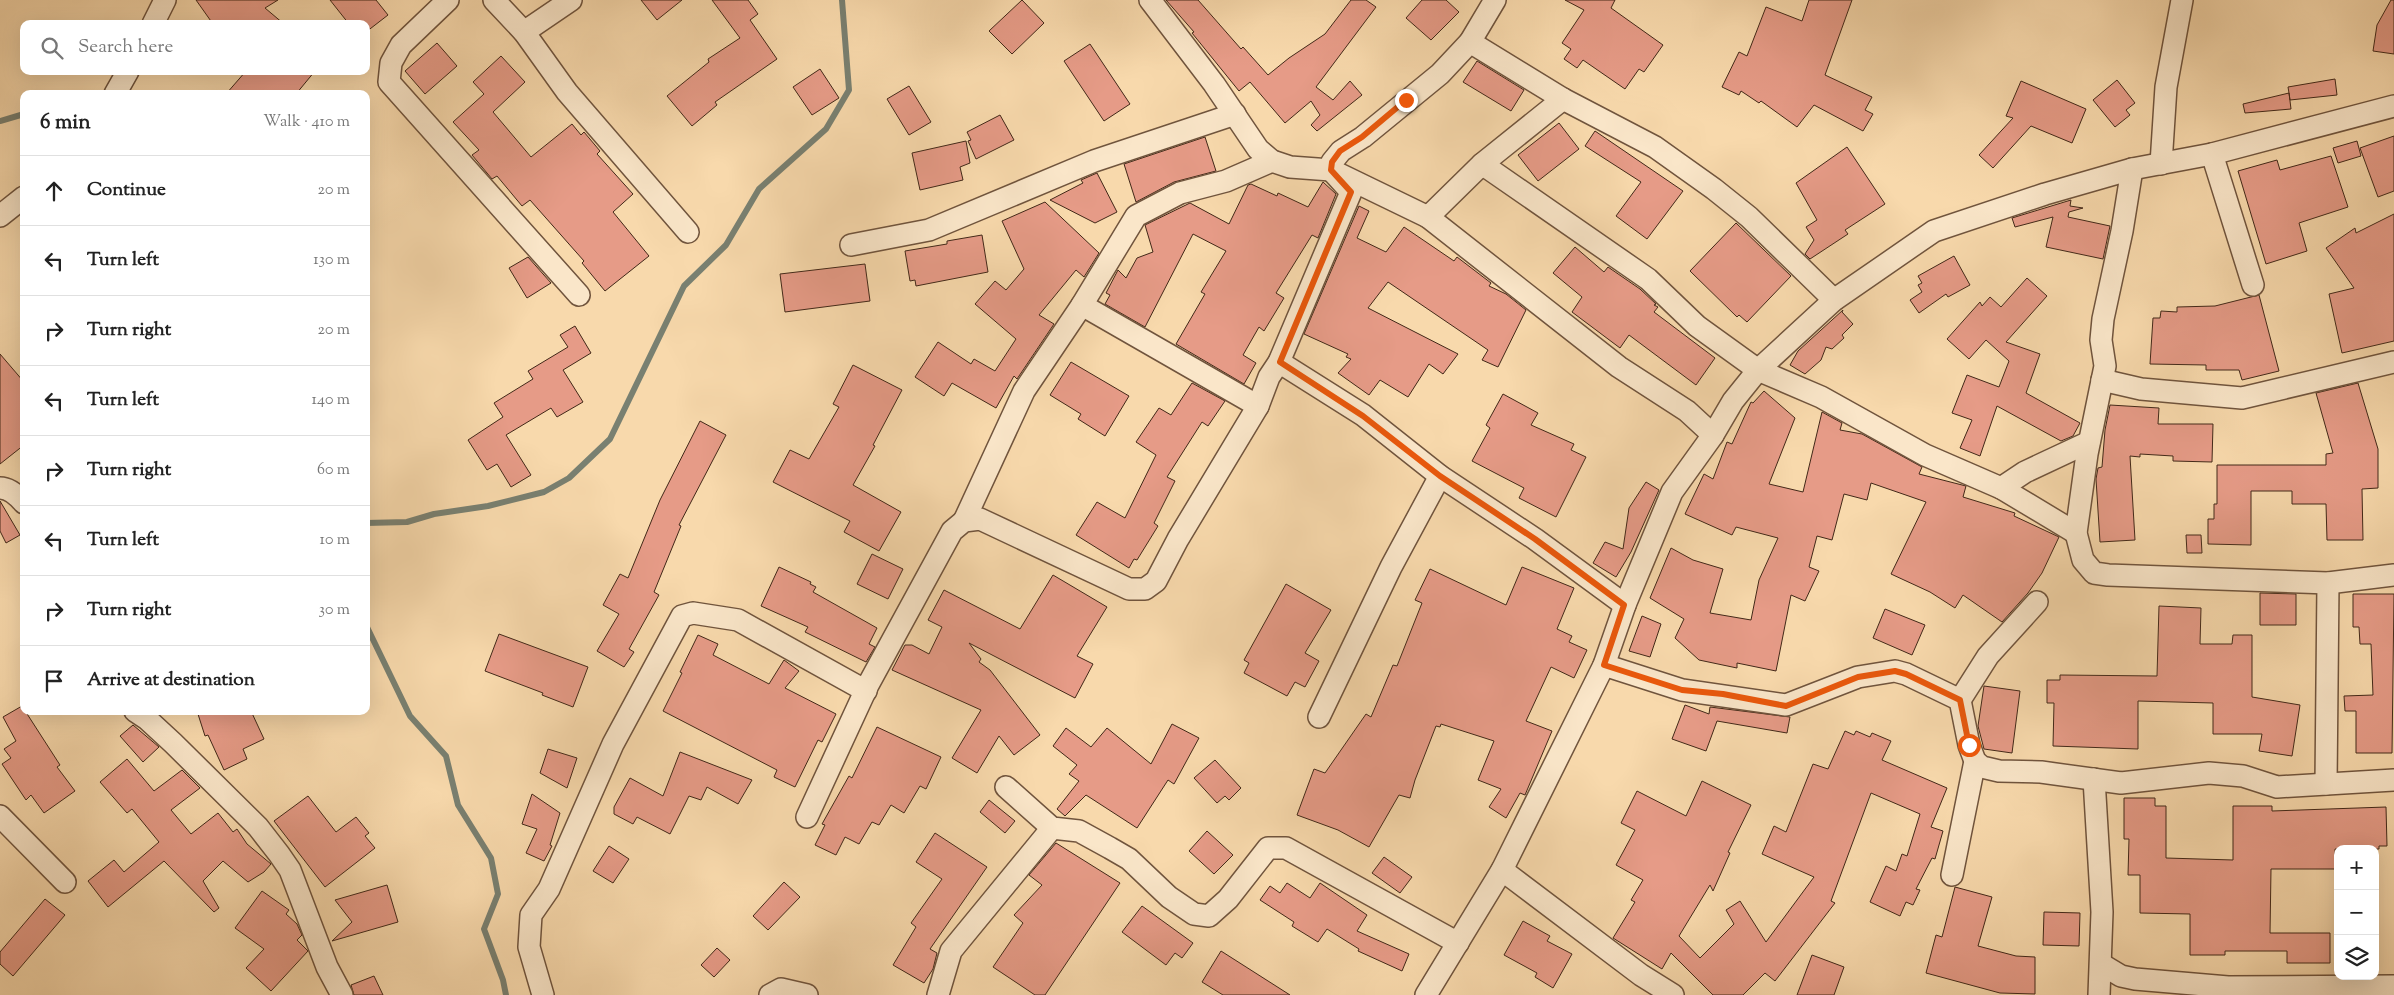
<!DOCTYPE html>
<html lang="en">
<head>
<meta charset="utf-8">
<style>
	:root { --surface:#fff; --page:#f6f6f6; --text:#222; --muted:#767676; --line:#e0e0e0 }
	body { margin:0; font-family:"Sorts Mill Goudy",serif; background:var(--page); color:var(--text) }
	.controls { position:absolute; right:15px; bottom:15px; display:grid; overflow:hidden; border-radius:10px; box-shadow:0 5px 20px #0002 }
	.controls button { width:45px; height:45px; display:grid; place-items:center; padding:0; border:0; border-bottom:1px solid var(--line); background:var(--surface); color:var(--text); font:25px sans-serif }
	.stop { position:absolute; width:15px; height:15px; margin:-11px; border:4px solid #ea580c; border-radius:50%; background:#fff }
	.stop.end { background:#ea580c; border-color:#fff; box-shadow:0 1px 5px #0008 }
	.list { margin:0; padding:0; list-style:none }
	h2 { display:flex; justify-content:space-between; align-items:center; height:65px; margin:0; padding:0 20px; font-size:21px }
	h2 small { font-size:16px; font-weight:400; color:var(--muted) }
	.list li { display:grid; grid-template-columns:32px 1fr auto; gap:15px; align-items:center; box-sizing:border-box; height:70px; padding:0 20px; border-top:1px solid var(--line) }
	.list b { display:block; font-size:19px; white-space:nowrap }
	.list em { font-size:16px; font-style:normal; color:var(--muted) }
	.icon { flex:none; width:28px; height:28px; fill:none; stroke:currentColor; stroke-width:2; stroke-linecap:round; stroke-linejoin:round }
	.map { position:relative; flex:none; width:2394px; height:995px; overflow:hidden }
	.search { position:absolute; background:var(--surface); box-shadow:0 5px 20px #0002; left:20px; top:20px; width:350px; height:55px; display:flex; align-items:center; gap:12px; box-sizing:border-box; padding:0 18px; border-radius:10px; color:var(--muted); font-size:19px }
	.panel { position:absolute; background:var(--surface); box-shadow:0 5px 20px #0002; left:20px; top:90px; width:350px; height:625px; border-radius:10px }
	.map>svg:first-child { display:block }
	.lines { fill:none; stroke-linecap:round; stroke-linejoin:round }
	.stream { stroke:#798071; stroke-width:6 }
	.building { fill:#e69b87; stroke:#422818 }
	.minor-casing { stroke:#70543d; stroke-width:24 }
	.minor { stroke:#fae6c9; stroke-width:21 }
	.route { stroke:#ea580c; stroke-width:6 }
</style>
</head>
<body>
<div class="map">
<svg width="2394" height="995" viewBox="0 0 2394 995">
	<rect width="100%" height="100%" fill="#f8d9ac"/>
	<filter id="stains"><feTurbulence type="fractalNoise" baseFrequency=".004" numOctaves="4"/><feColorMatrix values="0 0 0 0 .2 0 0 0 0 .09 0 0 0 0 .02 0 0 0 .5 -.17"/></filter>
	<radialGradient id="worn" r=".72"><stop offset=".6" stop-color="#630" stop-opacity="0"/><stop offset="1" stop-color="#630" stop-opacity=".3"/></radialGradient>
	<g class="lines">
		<g class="stream">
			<polyline points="0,121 24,114"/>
			<polyline points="366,523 407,522 434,514 488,506 544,492 569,478 610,439 684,286 726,245 759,189 826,129 849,90 842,0"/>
			<polyline points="366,625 410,716 446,756 458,805 491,858 498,894 484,929 503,980 506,995"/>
		</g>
	</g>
	<g class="building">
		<polygon points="196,0 278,0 265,8 284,24 213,24"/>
		<polygon points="330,0 376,0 388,15 366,32 366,24 349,24"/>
		<polygon points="641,0 682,0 657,20"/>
		<polygon points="712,0 748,0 758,14 750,20 777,59 715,102 717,105 692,126 667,96 709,62 708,59 740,38"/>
		<polygon points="1022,0 1044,23 1012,54 989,31"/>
		<polygon points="1166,0 1198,0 1241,49 1243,47 1268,75 1289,58 1325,34 1351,0 1366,0 1376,7 1316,87 1333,100 1350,81 1362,95 1317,131 1311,125 1320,115 1311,101 1285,123 1250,82 1239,91 1192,33 1194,32"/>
		<polygon points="1422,0 1446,0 1459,12 1431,40 1406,18"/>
		<polygon points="1565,0 1615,0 1611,8 1663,45 1644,72 1639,69 1625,89 1583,60 1577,68 1564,59 1571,49 1562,43 1584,10"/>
		<polygon points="1809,0 1852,0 1825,75 1872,97 1865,110 1873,114 1863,131 1814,105 1797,127 1761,101 1759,103 1741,91 1739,95 1722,87 1739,52 1747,56 1766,7 1802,21"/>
		<polygon points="2391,0 2394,0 2394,54 2373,51 2377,25"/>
		<polygon points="437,43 457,66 425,94 405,71"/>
		<polygon points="1090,44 1130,104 1104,121 1064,61"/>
		<polygon points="501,56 525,82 493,112 531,157 572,124 581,135 584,132 600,151 597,154 633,194 613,212 649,256 605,291 582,263 584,261 530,200 522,206 497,176 492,179 472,155 479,150 453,122 484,94 473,82"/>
		<polygon points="1477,61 1524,90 1511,111 1463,82"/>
		<polygon points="820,69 839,98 812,115 793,87"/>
		<polygon points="246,71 315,71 296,94 226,94"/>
		<polygon points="2335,79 2337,95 2290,100 2289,93 2291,109 2245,113 2243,104 2289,93 2288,87"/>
		<polygon points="2117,80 2135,103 2126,110 2130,115 2115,127 2093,100"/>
		<polygon points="2021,81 2086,109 2072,143 2031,126 1993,168 1979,155 2013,118 2006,116"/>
		<polygon points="909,86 931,122 909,135 887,99"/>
		<polygon points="1000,115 1014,140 976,159 968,141 971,140 967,132"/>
		<polygon points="1559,123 1579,149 1538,181 1518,155"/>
		<polygon points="1595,131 1683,191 1647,239 1616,216 1641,182 1585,146"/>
		<polygon points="2394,136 2394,191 2378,197 2360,148"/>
		<polygon points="1205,137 1216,171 1174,182 1136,202 1124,164"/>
		<polygon points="966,141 970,163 960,167 963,180 920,190 912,153"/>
		<polygon points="2357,141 2361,156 2338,163 2333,148"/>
		<polygon points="1847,147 1885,204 1845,230 1848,234 1810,259 1805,254 1814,240 1806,227 1817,220 1796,183"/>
		<polygon points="2331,156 2348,207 2299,223 2307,251 2266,264 2238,171 2277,160 2280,170"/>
		<polygon points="1097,173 1117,212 1095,223 1050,200 1083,183 1081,180"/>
		<polygon points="1323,182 1336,194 1318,238 1312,235 1276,293 1284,298 1264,331 1259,327 1243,355 1256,363 1244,384 1176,344 1205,294 1201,292 1226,251 1193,234 1145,327 1105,304 1110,295 1106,293 1118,270 1126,278 1137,258 1153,252 1145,225 1190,203 1229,224 1248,185 1251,184 1277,196 1278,193 1308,207"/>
		<polygon points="2071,200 2070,206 2083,208 2069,212 2068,217 2110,226 2103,259 2046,247 2053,217 2015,227 2012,218"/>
		<polygon points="1045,202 1099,253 1084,277 1076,270 1039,315 1054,324 1017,379 1014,376 996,408 952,383 944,396 915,377 938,342 971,364 974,359 995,371 1016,339 975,304 995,281 1006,290 1024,269 1002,221"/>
		<polygon points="1359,206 1369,211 1357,238 1386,252 1404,227 1454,261 1457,257 1491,283 1489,286 1506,294 1526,310 1498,367 1482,360 1488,350 1388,282 1368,308 1458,354 1443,374 1429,364 1408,397 1380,380 1369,395 1338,373 1351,359 1346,357 1348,354 1304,334"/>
		<polygon points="2394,214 2394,341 2342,353 2329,294 2354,288 2326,248 2355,228 2356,233"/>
		<polygon points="1736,223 1791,276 1747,322 1739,315 1737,317 1690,271"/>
		<polygon points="982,235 988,272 916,286 915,280 910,281 905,251 947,244 947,241"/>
		<polygon points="1575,247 1604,272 1608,267 1640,289 1656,304 1654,305 1658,307 1654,312 1715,358 1696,385 1629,335 1620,348 1572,312 1582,297 1553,273"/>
		<polygon points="1954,256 1970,285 1948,297 1946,294 1919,313 1910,300 1922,292 1918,285 1922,283 1918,276"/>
		<polygon points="528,257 551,283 527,298 509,268"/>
		<polygon points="865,264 870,301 785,312 780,274"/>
		<polygon points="2027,278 2047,296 2006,342 2040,354 2026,393 2080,423 2073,436 2061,441 1997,406 1980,456 1960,448 1972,420 1952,413 1967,375 1999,387 2009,361 1986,340 1969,359 1947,339 1980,302 1982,306 1990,297 2001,307"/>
		<polygon points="2259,295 2279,371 2242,380 2239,370 2206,370 2206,365 2150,364 2153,318 2160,318 2161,311 2177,312 2177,307 2215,306"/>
		<polygon points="1843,310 1842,312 1853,324 1842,335 1844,338 1832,349 1826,347 1821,360 1805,374 1790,365 1798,351"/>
		<polygon points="575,326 591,353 563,370 583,402 557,417 551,408 506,435 531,475 511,487 497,464 487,470 468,440 503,417 494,403 533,379 528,371 568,347 560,335"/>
		<polygon points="0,354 24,382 24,445 0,464"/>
		<polygon points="1071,362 1129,396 1105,436 1078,419 1081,414 1050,395"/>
		<polygon points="853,365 902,390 873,445 875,446 853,485 901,512 879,551 844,532 850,521 773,482 790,450 809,459 839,407 833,404"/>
		<polygon points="1192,383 1225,401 1208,426 1202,422 1167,477 1175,481 1154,523 1158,526 1137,560 1134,559 1129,568 1076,535 1097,502 1125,518 1156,455 1136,442 1159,408 1171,415"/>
		<polygon points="2358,383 2378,449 2378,488 2362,489 2363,540 2327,540 2326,504 2292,504 2292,491 2251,491 2251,545 2208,544 2208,519 2214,519 2214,504 2217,504 2217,465 2326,465 2326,454 2333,453 2316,393"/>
		<polygon points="1764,391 1795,418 1769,484 1803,492 1822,412 1842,423 1840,430 1862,434 1922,467 1919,474 1966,486 1963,497 2015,513 2014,516 2059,537 2042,573 2028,593 2002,622 1963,595 1955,608 1930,592 1891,574 1926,502 1871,483 1867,500 1844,494 1832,540 1817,536 1809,567 1819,571 1805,601 1791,595 1776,671 1737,663 1737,668 1699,660 1675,638 1684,619 1650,598 1671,548 1693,560 1723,569 1710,613 1751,620 1759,580 1778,538 1736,527 1732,535 1685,514 1704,474 1713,479 1727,442 1732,444 1751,402 1753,403"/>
		<polygon points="1503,394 1538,413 1531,425 1574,444 1571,450 1586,457 1556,517 1519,498 1524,488 1472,461 1490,428 1486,425"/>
		<polygon points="2110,405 2159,408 2158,424 2213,424 2212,462 2173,461 2173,456 2140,454 2140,457 2130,456 2135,540 2100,542 2096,479 2098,468 2102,467 2105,430"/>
		<polygon points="700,421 726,435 679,525 681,526 654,592 659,595 629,649 634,652 624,667 597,651 619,614 603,605 620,574 628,578 660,500"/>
		<polygon points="1646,482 1659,490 1631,552 1616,577 1593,563 1605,542 1623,549 1629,508"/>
		<polygon points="0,501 20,535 6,543 0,531"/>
		<polygon points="2186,535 2201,535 2202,553 2187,553"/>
		<polygon points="872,554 903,569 888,599 857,584"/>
		<polygon points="779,567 811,582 810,584 816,587 813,592 877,628 869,644 875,647 866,662 805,632 808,627 761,606"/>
		<polygon points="1522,567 1574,588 1557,629 1572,636 1569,642 1587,650 1574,678 1551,667 1526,721 1552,731 1525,795 1520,793 1506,818 1489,807 1501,789 1478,780 1494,741 1441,724 1440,727 1436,726 1415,780 1410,798 1399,795 1369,847 1338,830 1297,815 1314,769 1325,773 1366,714 1371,717 1393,665 1397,666 1422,603 1415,600 1430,569 1506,605"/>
		<polygon points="1053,575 1107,607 1077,656 1093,664 1075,698 969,643 981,659 979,662 990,670 1040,735 1014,755 999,736 977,773 952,758 981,710 892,670 905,645 912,645 929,654 942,627 928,620 944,590 1020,629"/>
		<polygon points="1286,584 1331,610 1305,653 1319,661 1305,687 1295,682 1287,696 1244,673 1249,663 1244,660"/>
		<polygon points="2260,593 2296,594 2296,625 2260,625"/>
		<polygon points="2353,594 2394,594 2392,753 2356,753 2356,711 2345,711 2344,696 2373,695 2371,644 2360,644 2359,627 2353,627"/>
		<polygon points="2159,606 2201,608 2200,644 2232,644 2233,635 2252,635 2252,697 2300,705 2292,756 2259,751 2262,734 2213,734 2213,703 2138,701 2138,749 2053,746 2054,703 2047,703 2047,680 2060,680 2060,675 2157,676"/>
		<polygon points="1885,609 1925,625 1912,655 1873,638"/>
		<polygon points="1642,616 1661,624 1650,657 1629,651"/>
		<polygon points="499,634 588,667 573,707 542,695 543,693 485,671"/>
		<polygon points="698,635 718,644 713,655 769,684 784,660 799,671 785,688 836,714 822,742 818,740 795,787 774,777 777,770 663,711 682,673 680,672"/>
		<polygon points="1984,686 2020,691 2012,753 1984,749 1978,726"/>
		<polygon points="1685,705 1709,714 1710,707 1790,717 1787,733 1717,721 1706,751 1672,739"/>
		<polygon points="22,706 60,765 57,767 75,791 44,813 31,795 26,800 2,764 11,758 4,749 16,741 3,717"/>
		<polygon points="197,711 251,711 264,739 243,749 247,759 224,770 208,735 205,736"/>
		<polygon points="1172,724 1199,738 1174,784 1168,780 1137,828 1086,795 1065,816 1057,809 1079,781 1069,774 1077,765 1053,746 1066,728 1091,747 1107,728 1151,764"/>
		<polygon points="133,725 159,747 143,762 120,736"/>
		<polygon points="877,727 941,757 926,789 920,786 904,813 891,805 879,825 872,822 859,844 845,837 836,855 815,845 825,825 822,824 849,776 852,778"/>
		<polygon points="1845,731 1854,735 1856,731 1870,737 1872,733 1891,741 1882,760 1947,788 1931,827 1943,831 1935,859 1932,858 1916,889 1920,890 1913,905 1906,902 1900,916 1870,902 1886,866 1896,871 1902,854 1907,856 1920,814 1871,793 1831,901 1835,903 1775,981 1765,973 1743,995 1713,995 1671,953 1662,969 1613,938 1635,902 1631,900 1643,880 1616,865 1635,830 1621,823 1637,791 1686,816 1702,781 1751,805 1728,852 1730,853 1713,891 1710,885 1679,936 1700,958 1734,924 1726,910 1740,901 1766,942 1814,877 1762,854 1774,826 1786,832 1813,764 1828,769"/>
		<polygon points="548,749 577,758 567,788 540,773"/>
		<polygon points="680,752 752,780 738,804 707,787 701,800 689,796 670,834 637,817 633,824 614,814 614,807 630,778 663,796"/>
		<polygon points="127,759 154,791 182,770 200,788 171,810 191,834 218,813 233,832 237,829 247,844 271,864 264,872 248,882 223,861 203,881 219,908 214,912 164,861 108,907 88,881 114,860 124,872 159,842 132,809 127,813 100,782"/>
		<polygon points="1215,760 1241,788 1229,800 1225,796 1217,803 1194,778"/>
		<polygon points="532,794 560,813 550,845 552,846 544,861 526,853 537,829 522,824"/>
		<polygon points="308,796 336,832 356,817 369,833 365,836 375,848 325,887 274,821"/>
		<polygon points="2124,798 2155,798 2155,806 2166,806 2166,858 2233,860 2233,806 2272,806 2272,811 2386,807 2387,846 2379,846 2379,849 2335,849 2335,869 2271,869 2270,933 2330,933 2330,963 2287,963 2287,951 2225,951 2225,955 2190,955 2190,914 2140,913 2140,875 2128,875 2129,839 2124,839"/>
		<polygon points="989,800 1015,821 1005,833 980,812"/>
		<polygon points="1207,831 1233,855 1214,874 1189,851"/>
		<polygon points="935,833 987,867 930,949 937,953 933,969 924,983 893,965 916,927 911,923 942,879 916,862"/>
		<polygon points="1056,843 1120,883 1045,995 1035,995 993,967 1023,923 1014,915 1042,885 1029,875"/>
		<polygon points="609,846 629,859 613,883 593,871"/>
		<polygon points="1384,857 1412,877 1400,893 1372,873"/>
		<polygon points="784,882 800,897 768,930 753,916"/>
		<polygon points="1287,883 1310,898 1320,883 1367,915 1357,931 1409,954 1402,971 1358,951 1359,949 1327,929 1318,942 1292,926 1294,922 1260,900 1270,886 1280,893"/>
		<polygon points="387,885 398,922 332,941 352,922 335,900"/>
		<polygon points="1955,887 1992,897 1978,946 2016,956 2035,957 2035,994 2000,993 1926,973 1936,935 1942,937"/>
		<polygon points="262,891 289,910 286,914 297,924 302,935 297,940 308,951 271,991 246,968 264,949 235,928"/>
		<polygon points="45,899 65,915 13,976 0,964 0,952"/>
		<polygon points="1142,906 1193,943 1182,958 1175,953 1166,965 1122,932"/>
		<polygon points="2044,912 2080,913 2079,946 2043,945"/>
		<polygon points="1523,921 1550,936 1547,941 1572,954 1553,988 1535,977 1537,973 1504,955"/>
		<polygon points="717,948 730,960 714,977 701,965"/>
		<polygon points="1221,951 1290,995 1223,995 1202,982"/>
		<polygon points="1812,955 1844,967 1834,995 1797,995"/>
		<polygon points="374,976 383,995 354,995 351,985"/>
	</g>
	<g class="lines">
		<defs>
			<g id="minor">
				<polyline points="448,0 401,45 391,63 389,82 579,295"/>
				<polyline points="494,0 524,32 567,92 688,232"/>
				<polyline points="1150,0 1214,84 1258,149 1272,161 1290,167 1331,170 1428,217 1482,164 1563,99"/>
				<polyline points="153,24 165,0"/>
				<polyline points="524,32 571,0"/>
				<polyline points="1470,42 1495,0"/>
				<polyline points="115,94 128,71"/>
				<polyline points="2212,154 2253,285"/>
				<polyline points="1482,164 1648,279 1697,326 1758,370 1821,397 1925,455 2001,488 2025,472 2089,442"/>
				<polyline points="2161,164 2166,87 2182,0"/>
				<polyline points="2132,169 2122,231 2103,319 2101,340 2105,366 2087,454 2076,533 2083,560 2094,573 2108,575 2328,583 2394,575"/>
				<polyline points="1331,170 1332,162 1341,151 1363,137 1440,74 1470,42 1563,99 1655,147 1714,189 1749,217 1834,300"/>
				<polyline points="0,216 24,197"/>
				<polyline points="1428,217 1619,367 1687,411 1713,435"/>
				<polyline points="851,245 929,230 1094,161 1235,114"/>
				<polyline points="1082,305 1258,406"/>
				<polyline points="1279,362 1363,415 1440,476 1535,539 1625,605"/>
				<polyline points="2102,380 2141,389 2242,398 2394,362"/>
				<path d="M0,488C10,488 18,496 24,503"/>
				<polyline points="2001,488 2076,533"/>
				<polyline points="964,521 1024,391 1082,305 1136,216 1180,193 1226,181 1272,161"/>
				<polyline points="1604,665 1682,690 1786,705 1858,677 1895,671 1906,674 1960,700 1969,745 1975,761 1982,767 1999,771 2041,772 2121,783 2209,773 2243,776 2277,787 2394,780"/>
				<polyline points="1960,700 1988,656 2037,602"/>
				<polyline points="135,711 147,719 173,743 258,827 279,854 290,870 327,967 342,995"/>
				<polyline points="1319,717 1391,567 1440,476"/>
				<polyline points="2094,779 2102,912 2099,995"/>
				<polyline points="2326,784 2328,583"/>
				<polyline points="1006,787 1052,828 1079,831 1110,848 1129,859 1169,897 1194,914 1209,916 1228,899 1268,848 1286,848 1458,943"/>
				<polyline points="0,816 65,882"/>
				<polyline points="807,817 868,685 952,531 964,521 980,519 1129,589 1145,589 1156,581 1178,539 1258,406 1269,377 1279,362 1351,192 1331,170"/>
				<polyline points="1502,870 1641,975 1673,995"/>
				<polyline points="1952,875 1975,761"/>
				<polyline points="2101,964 2121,976 2135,979 2228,987 2394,986"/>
				<polyline points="543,995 529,947 531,915 549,889 613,744 682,616 693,613 738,620 866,691"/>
				<polyline points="770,995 781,989 807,995"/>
				<polyline points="938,995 951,951 1052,828"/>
				<polyline points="1426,995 1502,870 1604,665 1625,605 1672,492 1713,435 1733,401 1758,370 1834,300 1934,231 2045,194 2132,169 2212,154 2394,106"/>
			</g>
		</defs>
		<use href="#minor" class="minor-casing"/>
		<use href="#minor" class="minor"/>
	</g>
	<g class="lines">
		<polyline class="route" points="1406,100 1362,137 1340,151 1332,162 1331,170 1351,192 1280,362 1363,416 1440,476 1535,539 1624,605 1604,665 1682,690 1723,694 1786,706 1858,677 1895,671 1906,674 1960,700 1969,745"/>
	</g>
	<rect width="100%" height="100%" filter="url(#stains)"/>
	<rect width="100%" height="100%" fill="url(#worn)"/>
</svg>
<div class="controls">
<button>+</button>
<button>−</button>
<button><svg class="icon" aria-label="layers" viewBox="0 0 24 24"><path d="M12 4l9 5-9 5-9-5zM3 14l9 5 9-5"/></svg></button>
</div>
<div class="stop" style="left:1969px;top:745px"></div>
<div class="stop end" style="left:1406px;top:100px"></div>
<div class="search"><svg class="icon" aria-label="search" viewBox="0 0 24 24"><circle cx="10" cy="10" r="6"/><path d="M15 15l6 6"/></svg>Search here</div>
<section class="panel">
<h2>6 min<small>Walk · 410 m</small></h2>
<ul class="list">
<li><svg class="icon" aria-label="ahead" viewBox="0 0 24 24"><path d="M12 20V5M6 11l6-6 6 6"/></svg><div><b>Continue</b></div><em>20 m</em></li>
<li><svg class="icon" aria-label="left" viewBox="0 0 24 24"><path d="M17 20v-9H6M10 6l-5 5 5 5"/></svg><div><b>Turn left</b></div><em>130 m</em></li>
<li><svg class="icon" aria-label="right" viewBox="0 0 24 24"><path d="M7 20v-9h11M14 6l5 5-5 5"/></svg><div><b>Turn right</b></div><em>20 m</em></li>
<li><svg class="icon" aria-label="left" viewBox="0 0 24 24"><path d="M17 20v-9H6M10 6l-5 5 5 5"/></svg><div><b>Turn left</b></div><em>140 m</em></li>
<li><svg class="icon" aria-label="right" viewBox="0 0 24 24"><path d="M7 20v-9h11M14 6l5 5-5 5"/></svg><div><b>Turn right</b></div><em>60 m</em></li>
<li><svg class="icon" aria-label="left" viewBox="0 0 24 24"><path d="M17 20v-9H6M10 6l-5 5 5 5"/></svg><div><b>Turn left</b></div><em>10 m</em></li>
<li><svg class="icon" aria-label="right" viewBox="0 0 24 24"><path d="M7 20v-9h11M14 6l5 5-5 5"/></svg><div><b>Turn right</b></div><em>30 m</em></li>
<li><svg class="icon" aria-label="arrive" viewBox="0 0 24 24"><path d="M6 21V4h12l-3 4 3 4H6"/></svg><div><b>Arrive at destination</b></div></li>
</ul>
</section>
</div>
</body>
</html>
